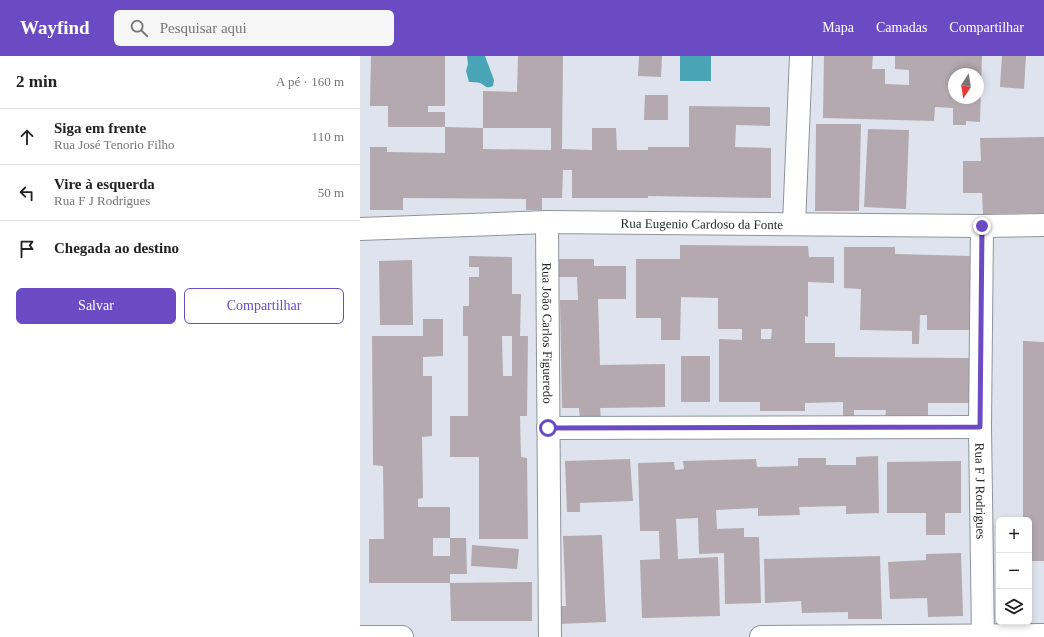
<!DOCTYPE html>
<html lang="pt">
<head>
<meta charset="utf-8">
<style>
	:root { --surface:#fff; --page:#f6f6f6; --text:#222; --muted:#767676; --line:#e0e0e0; --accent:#6a4bc4 }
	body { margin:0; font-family:Georgia,serif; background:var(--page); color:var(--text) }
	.controls { position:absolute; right:12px; bottom:12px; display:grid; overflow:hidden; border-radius:6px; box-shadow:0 2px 6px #0003 }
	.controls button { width:36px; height:36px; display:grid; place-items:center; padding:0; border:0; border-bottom:1px solid var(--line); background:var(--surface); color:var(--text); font:20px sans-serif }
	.compass { position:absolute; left:588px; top:12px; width:36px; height:36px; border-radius:50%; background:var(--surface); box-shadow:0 2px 6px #0003; rotate:192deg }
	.stop { position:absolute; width:12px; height:12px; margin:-9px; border:3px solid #6a4bc4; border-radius:50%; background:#fff }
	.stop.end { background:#6a4bc4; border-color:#fff; box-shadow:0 1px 4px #0008 }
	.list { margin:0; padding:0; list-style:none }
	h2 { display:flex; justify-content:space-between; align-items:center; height:52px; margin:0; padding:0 16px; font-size:17px }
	h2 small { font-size:13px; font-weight:400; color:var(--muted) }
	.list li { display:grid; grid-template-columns:26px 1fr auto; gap:12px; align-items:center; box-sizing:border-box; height:56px; padding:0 16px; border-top:1px solid var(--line) }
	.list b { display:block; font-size:15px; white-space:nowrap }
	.list p { margin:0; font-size:13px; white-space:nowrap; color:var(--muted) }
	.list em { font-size:13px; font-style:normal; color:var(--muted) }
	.actions { display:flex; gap:8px; padding:12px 16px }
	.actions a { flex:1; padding:9px 0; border:1px solid var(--accent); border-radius:6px; text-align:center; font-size:14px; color:var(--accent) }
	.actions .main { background:var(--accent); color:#fff }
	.icon { flex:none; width:22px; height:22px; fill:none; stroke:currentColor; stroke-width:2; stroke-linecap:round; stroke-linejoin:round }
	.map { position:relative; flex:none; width:684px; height:581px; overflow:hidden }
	header { display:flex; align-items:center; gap:24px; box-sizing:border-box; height:56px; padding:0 20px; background:var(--accent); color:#fff }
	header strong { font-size:19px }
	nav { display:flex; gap:22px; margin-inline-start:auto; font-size:14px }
	.search { width:280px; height:36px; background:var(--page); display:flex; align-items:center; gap:10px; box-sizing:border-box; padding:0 14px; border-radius:6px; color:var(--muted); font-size:15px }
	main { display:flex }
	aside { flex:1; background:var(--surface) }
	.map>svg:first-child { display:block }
	.water { fill:#49a5b6 }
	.building { fill:#b3a9af; fill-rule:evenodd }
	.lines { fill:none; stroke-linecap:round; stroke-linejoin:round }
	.minor-casing { stroke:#8f939c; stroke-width:24 }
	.minor { stroke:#fff; stroke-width:22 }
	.route { stroke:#6a4bc4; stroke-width:5 }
	.labels { text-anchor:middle; stroke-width:3; stroke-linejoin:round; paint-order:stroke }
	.street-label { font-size:13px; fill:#242629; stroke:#dee3ed }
</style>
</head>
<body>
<header>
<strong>Wayfind</strong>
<div class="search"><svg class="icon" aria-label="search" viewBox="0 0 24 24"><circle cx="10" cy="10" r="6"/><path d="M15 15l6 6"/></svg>Pesquisar aqui</div>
<nav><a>Mapa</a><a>Camadas</a><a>Compartilhar</a></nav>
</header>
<main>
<aside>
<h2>2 min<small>A pé · 160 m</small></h2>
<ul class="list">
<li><svg class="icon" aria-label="ahead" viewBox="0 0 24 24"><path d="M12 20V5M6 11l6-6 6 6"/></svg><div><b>Siga em frente</b><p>Rua José Tenorio Filho</p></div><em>110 m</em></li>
<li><svg class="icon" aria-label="left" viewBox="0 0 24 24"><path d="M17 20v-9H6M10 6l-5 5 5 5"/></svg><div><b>Vire à esquerda</b><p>Rua F J Rodrigues</p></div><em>50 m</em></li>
<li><svg class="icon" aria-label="arrive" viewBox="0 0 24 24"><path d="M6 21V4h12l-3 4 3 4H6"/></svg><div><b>Chegada ao destino</b></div></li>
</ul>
<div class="actions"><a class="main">Salvar</a><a>Compartilhar</a></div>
</aside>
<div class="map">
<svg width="684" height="581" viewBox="0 0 684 581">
	<rect width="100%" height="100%" fill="#dee3ed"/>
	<g class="water">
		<path d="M107,0H125L134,24L133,30C126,33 126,30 120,27C117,26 112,26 109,26L106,15L108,8Z"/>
		<rect x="320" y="0" width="31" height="25"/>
	</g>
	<g class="building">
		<polygon points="11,0 85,0 85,50 68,50 68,56 85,56 85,71 28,71 28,50 10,50"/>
		<polygon points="158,0 203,0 202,93 232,94 232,72 256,72 257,94 288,94 288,91 329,91 329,50 410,51 410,70 376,69 375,91 411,92 411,142 288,140 288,142 212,142 212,114 203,114 202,142 182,142 182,154 166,154 166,143 43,142 43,154 10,154 10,91 27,91 27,96 85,97 85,71 123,72 123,93 191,94 191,72 123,72 123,35 157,36"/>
		<polygon points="279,0 302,0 301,21 278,20"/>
		<path d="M464,0H513L512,13H525V28L549,29V14L535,13V0H622L620,66L606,65V69H593V52L575,51L574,65L463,62ZM594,18H618V42H594Z"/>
		<polygon points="642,0 666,0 664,33 640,31"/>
		<polygon points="285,39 308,39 308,64 284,64"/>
		<polygon points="456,68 501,68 499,155 455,155"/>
		<polygon points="508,73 549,74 546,153 504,151"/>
		<polygon points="684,81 684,157 623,158 622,137 603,137 603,105 621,105 620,82"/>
		<path d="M320,189L448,190L449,201H474V227L448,226V261L445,260V287H475V301L610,302V347H568V363H525L526,354H494V362L483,363V346L445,347V355H400V346H359V283L382,284V273H358V242L321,241L320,284H301V262H276V203H320ZM401,273H412L411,283H401Z"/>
		<polygon points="484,191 535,191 535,198 611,200 609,274 567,274 567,259 560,259 559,288 552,288 552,275 500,274 501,233 484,232"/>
		<path d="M109,200L152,201V238H161L160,280H168L167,360H160L161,401L167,402L168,483H119V401H90V360H108V280H103V250H109V221H119V211H109ZM142,280H152V320H143Z"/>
		<polygon points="197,203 234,203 234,210 266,210 266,243 238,243 240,309 305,308 305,351 240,352 241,363 220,364 219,352 202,352 200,244 218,244 217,221 197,221"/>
		<polygon points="52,204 53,269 20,269 19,205"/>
		<polygon points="63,263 83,263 83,300 63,301 63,320 72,320 72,380 62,381 63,442 58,443 58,451 90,451 90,482 73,482 73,500 90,500 90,482 106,482 107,518 90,518 90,527 9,527 9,483 24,483 23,410 13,409 12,280 63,280"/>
		<polygon points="663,285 684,286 684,505 669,505 669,464 663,464"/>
		<rect x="321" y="300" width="29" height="46"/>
		<polygon points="518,400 519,457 486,458 486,450 439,451 440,459 398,460 398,452 356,454 357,473 384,472 384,481 399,481 401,547 365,548 364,497 339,498 338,462 316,463 318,503 358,501 360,560 282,562 280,504 300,503 299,475 280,475 278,407 314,406 315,414 324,413 323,405 396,403 397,411 438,410 438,402 466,402 466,409 496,409 496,401"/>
		<polygon points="270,403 273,445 220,447 220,456 207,456 205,405"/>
		<polygon points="601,405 601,457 585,457 585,479 566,479 566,457 527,457 527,406"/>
		<polygon points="242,479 246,566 198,568 197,550 206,550 203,480"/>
		<polygon points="112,489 159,493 157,513 111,510"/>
		<polygon points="601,497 603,560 568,561 567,542 530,543 528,506 566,504 566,498"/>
		<polygon points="520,500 522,563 488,563 488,556 442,557 441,545 405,547 404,503"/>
		<polygon points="172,526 172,565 91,565 90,527"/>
	</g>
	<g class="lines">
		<defs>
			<g id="minor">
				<path id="s1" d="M187,166L190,581"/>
				<polyline points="434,168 441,0"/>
				<path id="s2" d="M622,170L620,371L623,580"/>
				<path id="s3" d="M0,173L187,166L622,170L684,169"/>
				<polyline points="188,372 620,371"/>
				<polyline points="0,581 42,581"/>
				<polyline points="401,581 684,579"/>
			</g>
		</defs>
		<use href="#minor" class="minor-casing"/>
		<use href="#minor" class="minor"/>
	</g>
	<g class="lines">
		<polyline class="route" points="188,372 620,371 622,170"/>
	</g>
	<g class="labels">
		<g class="street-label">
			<text dy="5" stroke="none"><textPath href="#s3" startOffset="342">Rua Eugenio Cardoso da Fonte</textPath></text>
			<text dy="5" stroke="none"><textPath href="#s1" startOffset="111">Rua João Carlos Figueredo</textPath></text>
			<text dy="5" stroke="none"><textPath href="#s2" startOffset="265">Rua F J Rodrigues</textPath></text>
		</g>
	</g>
</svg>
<div class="controls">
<button>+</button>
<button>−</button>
<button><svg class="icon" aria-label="layers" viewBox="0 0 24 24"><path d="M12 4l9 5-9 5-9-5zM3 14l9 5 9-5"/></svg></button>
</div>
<svg class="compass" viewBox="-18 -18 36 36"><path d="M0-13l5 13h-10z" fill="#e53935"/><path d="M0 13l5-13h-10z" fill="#767676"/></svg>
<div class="stop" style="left:188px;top:372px"></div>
<div class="stop end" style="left:622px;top:170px"></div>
</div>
</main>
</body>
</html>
